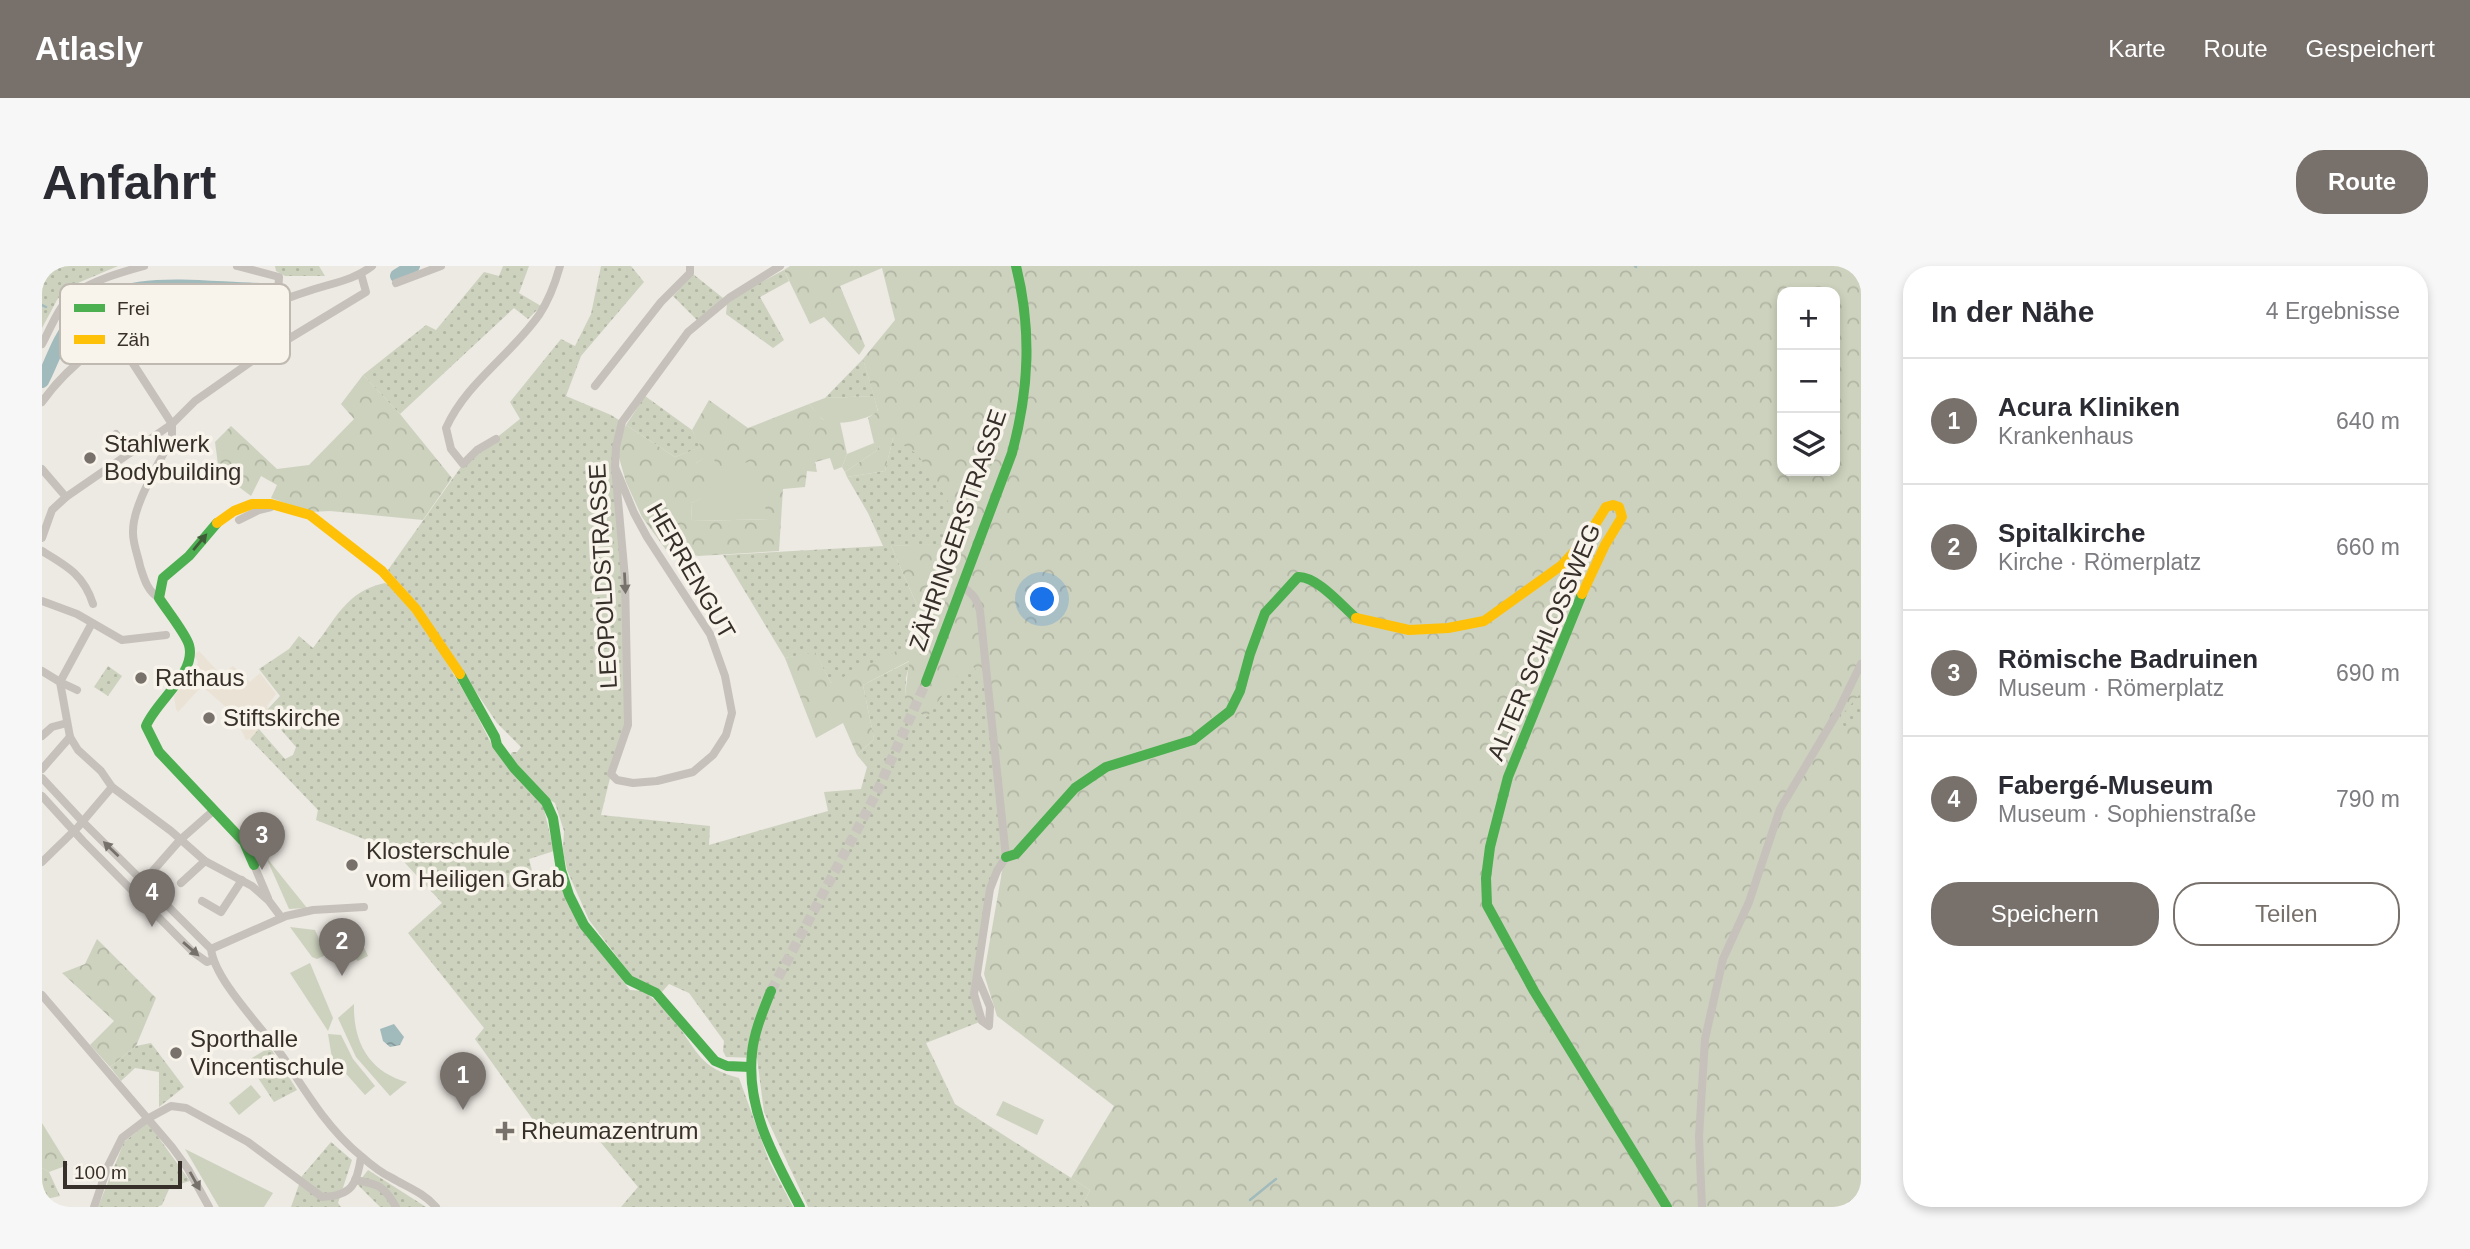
<!DOCTYPE html>
<html lang="de">
<head>
<meta charset="utf-8">
<style>
	:root { --surface:#fff; --page:#f7f7f7; --text:#2b2b33; --muted:#7c7c81; --line:#e1e1e2; --accent:#77706b }
	body { margin:0; font-family:Helvetica,sans-serif; background:var(--page); color:var(--text) }
	.controls { position:absolute; right:21px; top:21px; display:grid; overflow:hidden; border-radius:14px; box-shadow:0 4px 10px #0003 }
	.controls button { width:63px; height:63px; display:grid; place-items:center; padding:0; border:0; border-bottom:2px solid var(--line); background:var(--surface); color:var(--text); font:35px sans-serif }
	.scale { position:absolute; left:21px; bottom:18px; width:119px; box-sizing:border-box; padding-left:7px; border:4px solid #372f2a; border-top:0; font-size:19px; line-height:24px; white-space:nowrap; color:#372f2a; -webkit-text-stroke:5px #f9f4eb; paint-order:stroke }
	.you { position:absolute; left:1001px; top:334px; width:24px; height:24px; margin:-18px; border:5px solid #fff; border-radius:50%; background:#1a73e8; box-shadow:0 0 0 10px #1a73e833 }
	.badge { display:grid; place-items:center; width:46px; height:46px; border-radius:50%; background:var(--accent); color:#fff; font-size:23px; font-weight:700 }
	.pin { position:absolute; translate:-50% -58px; filter:drop-shadow(0 2px 4px #0008) }
	.pin::after { content:''; position:absolute; top:37px; width:24px; height:21px; background:inherit; clip-path:polygon(0 0,100% 0,50% 100%) }
	.list { margin:0; padding:0; list-style:none }
	h2 { display:flex; justify-content:space-between; align-items:center; height:91px; margin:0; padding:0 28px; font-size:30px }
	h2 small { font-size:23px; font-weight:400; color:var(--muted) }
	.list li { display:grid; grid-template-columns:46px 1fr auto; gap:21px; align-items:center; box-sizing:border-box; height:126px; padding:0 28px; border-top:2px solid var(--line) }
	.list b { display:block; font-size:26px; white-space:nowrap }
	.list p { margin:0; font-size:23px; white-space:nowrap; color:var(--muted) }
	.list em { font-size:23px; font-style:normal; color:var(--muted) }
	.actions { display:flex; gap:14px; padding:21px 28px }
	.actions a { flex:1; padding:16px 0; border:2px solid var(--accent); border-radius:28px; text-align:center; font-size:24px; color:var(--accent) }
	.actions .main { background:var(--accent); color:#fff }
	.icon { flex:none; width:38px; height:38px; fill:none; stroke:currentColor; stroke-width:2; stroke-linecap:round; stroke-linejoin:round }
	.map { position:relative; flex:none; width:1819px; height:941px; overflow:hidden; border-radius:28px }
	header { display:flex; align-items:center; gap:42px; box-sizing:border-box; height:98px; padding:0 35px; background:var(--accent); color:#fff }
	header strong { font-size:33px }
	nav { display:flex; gap:38px; margin-inline-start:auto; font-size:24px }
	.intro { display:flex; align-items:center; justify-content:space-between; box-sizing:border-box; height:168px; padding:0 42px }
	h1 { margin:0; font-size:49px }
	.button { padding:18px 32px; border-radius:28px; background:var(--accent); color:#fff; font-size:24px; font-weight:700 }
	main { display:flex; gap:42px; padding:0 42px }
	aside { flex:1; background:var(--surface); border-radius:28px; box-shadow:0 4px 10px #0003 }
	.map>svg:first-child { display:block }
	.grass { fill:#cdd2be }
	.forest { fill:url(#forest-crowns); fill-rule:evenodd }
	.park { fill:url(#park-dots) }
	.plaza { fill:#eae2d4 }
	.water { fill:url(#water-ripples) }
	.lines { fill:none; stroke-linecap:round; stroke-linejoin:round }
	.stream { stroke:#a1babc; stroke-width:2.5 }
	.river { stroke:#a1babc; stroke-width:14 }
	.secondary-tunnel { stroke:#c9c4be; stroke-width:10; stroke-dasharray:10 5; stroke-linecap:butt }
	.street { stroke:#c6c1bb; stroke-width:8 }
	.fast { stroke:#4caf50; stroke-width:10 }
	.slow { stroke:#ffc107; stroke-width:10 }
	.oneway { fill:#3e5c37 }
	.oneway2 { fill:#77716b }
	.poi-dot { fill:#77706b; stroke:#f9f4eb; stroke-width:2.5 }
	.labels { text-anchor:middle; stroke-width:7; stroke-linejoin:round; paint-order:stroke }
	.poi-label { font-size:24px; fill:#372f2a; stroke:#f9f4eb; text-anchor:start }
	.street-label { font-size:24px; fill:#372f2a; stroke:#f9f4eb }
	.key { fill:#f9f4eb; stroke:#bfb9b1; stroke-width:2 }
	.key-label { font-size:19px; fill:#372f2a }
</style>
</head>
<body>
<header>
<strong>Atlasly</strong>
<nav><a>Karte</a><a>Route</a><a>Gespeichert</a></nav>
</header>
<div class="intro"><h1>Anfahrt</h1><a class="button">Route</a></div>
<main>
<div class="map">
<svg width="1819" height="941" viewBox="0 0 1819 941">
	<defs>
		<pattern id="forest-crowns" width="20" height="18" patternUnits="userSpaceOnUse" patternTransform="scale(1.75)"><rect width="20" height="18" fill="#cdd2be"/><path d="M2 6a3 3 0 1 1 6 0M12 15a3 3 0 1 1 6 0" fill="none" stroke="#b1b5a3"/></pattern>
		<pattern id="park-dots" width="8" height="8" patternUnits="userSpaceOnUse" patternTransform="scale(1.75)"><rect width="8" height="8" fill="#cdd2be"/><path d="M2 2h.1M6 6h.1" fill="none" stroke="#b1b5a3" stroke-width="1.8" stroke-linecap="round"/></pattern>
		<pattern id="water-ripples" width="26" height="14" patternUnits="userSpaceOnUse" patternTransform="scale(1.75)"><rect width="26" height="14" fill="#a1babc"/><path d="M2 4q2-2 4 0t4 0M15 11q2-2 4 0t4 0" fill="none" stroke="#849899"/></pattern>
	</defs>
	<rect width="100%" height="100%" fill="#ede9e3"/>
	<g class="grass">
		<path d="M832,130L836,146C822,154 794,162 779,152C775,149 771,142 767,138L783,132Z"/>
		<polygon points="832,177 839,179 834,185 803,206 800,201 805,188"/>
		<polygon points="670,186 708,194 728,253 650,255 649,237 660,232 654,197"/>
		<polygon points="224,591 265,642 247,643"/>
		<polygon points="248,661 273,664 277,673 285,677 286,688 275,693 270,691"/>
		<polygon points="297,671 311,677 320,677 326,690 316,695 299,682 290,686 289,677"/>
		<polygon points="268,697 291,752 286,765 248,707"/>
		<path d="M312,738C311,776 327,806 365,816L348,830L314,791L296,752Z"/>
		<polygon points="286,768 299,769 311,793 333,820 323,829 290,792"/>
		<polygon points="209,819 219,831 197,849 187,837"/>
		<polygon points="961,835 1002,854 995,869 954,849"/>
		<polygon points="143,883 231,927 222,941 177,941"/>
	</g>
	<g class="forest">
		<path d="M748,0H1819V941H1040L1048,924L1029,912L1072,840L955,750L942,708L964,583L885,451L862,440L867,395L821,419L832,473L815,489L801,457L774,472L743,392L773,385L789,417L878,346L849,280L912,277L911,243L851,172L843,205L805,211L803,206L834,185L838,180L832,177L826,152L836,145L821,93L853,54L840,2L798,20L823,80L817,89L782,51L768,58L742,4ZM1740,26H1793V205H1740Z"/>
		<polygon points="321,109 358,148 410,212 381,254 288,245 268,246 229,232 235,219 219,210 209,230 177,206 173,176 189,160 235,203 267,199 312,153 299,138"/>
		<path d="M667,134L706,162L767,138L780,153L798,156L805,188L800,201L792,204L788,192L773,196L775,206L765,205L763,221L741,223L737,285L656,290L635,285L627,288L600,251L584,216L574,181L584,159L633,191L658,181L650,164ZM670,187L677,208L708,195L727,253L650,255L649,237L661,232L665,214L654,197Z"/>
		<polygon points="55,673 114,732 94,780 68,801 48,779 72,755 20,707 43,698"/>
		<polygon points="0,857 26,899 7,906 0,902"/>
	</g>
	<g class="park">
		<polygon points="0,0 76,0 24,22 15,34 0,62"/>
		<polygon points="233,0 277,0 283,10 243,10 234,5"/>
		<polygon points="461,0 487,0 477,27 499,40 486,53 472,42 358,148 321,109 384,59 394,64 442,6 457,10"/>
		<polygon points="559,0 589,0 602,16 539,90 524,130 569,149 580,156 574,181 583,312 586,459 569,508 559,549 668,560 667,579 786,545 782,526 819,523 825,501 815,489 832,473 821,419 868,395 864,412 863,440 885,451 913,412 929,398 941,412 962,584 955,605 932,728 940,755 884,777 913,838 1048,924 1040,941 766,941 722,846 715,792 684,791 681,785 682,775 647,727 627,718 619,727 592,713 547,654 525,604 521,583 522,565 513,537 508,534 468,490 470,486 475,486 479,481 455,457 371,333 346,304 421,198 478,153 468,136 519,73 533,80 549,48"/>
		<polygon points="742,4 747,15 718,31 742,74 731,82 684,48 685,38 712,20"/>
		<polygon points="651,8 681,32 657,56 631,30"/>
		<polygon points="821,93 832,130 783,132"/>
		<polygon points="603,130 650,164 659,181 633,191 584,159"/>
		<polygon points="851,172 876,189 911,243 912,278 849,280 878,346 871,377 789,417 773,386 743,392 681,289 841,280 826,247 805,211 843,205"/>
		<path d="M343,317L352,322L392,375L428,436L451,481L501,539L512,585L487,593L494,620L517,612L538,660L588,724L603,725C614,736 626,746 635,758C656,787 659,802 697,812L727,895L751,941H579L596,921L555,872L525,866L502,869L433,773L442,762L366,667L400,637L352,585L274,554L276,544L208,473L216,462L243,493L251,489L254,481L228,451L225,444L238,430L217,403L247,383L257,370L271,382C294,353 304,325 343,317Z"/>
		<polygon points="66,400 80,410 66,430 52,421"/>
		<polygon points="1819,427 1819,451 1803,463 1798,451"/>
		<polygon points="109,777 142,821 117,841 117,806 93,802 79,815 68,801 94,780"/>
		<polygon points="228,781 255,824 232,836 205,795"/>
		<polygon points="106,857 148,915 128,921 120,939 115,941 56,941 82,876"/>
		<polygon points="289,876 310,894 296,937 299,941 249,941 260,910"/>
		<polygon points="0,902 7,906 18,930 0,934"/>
		<polygon points="326,904 384,941 338,941 315,918"/>
	</g>
	<polygon class="plaza" points="157,385 179,409 191,400 208,416 218,407 234,428 225,440 228,451 208,473 204,474 192,448 160,420 136,446 134,443 132,430 153,405 156,396 152,389"/>
	<polygon class="water" points="352,758 362,771 358,779 348,781 341,775 338,763"/>
	<g class="lines">
		<g class="stream">
			<polyline points="1593,0 1594,1"/>
			<polyline points="0,39 4,41"/>
			<polyline points="25,53 30,57"/>
			<polyline points="1208,934 1234,913"/>
		</g>
		<g class="river">
			<polyline points="355,10 371,0"/>
			<path d="M0,115C10,96 16,74 30,57C74,3 165,25 226,24"/>
		</g>
		<polyline class="secondary-tunnel" points="729,725 834,528 884,416"/>
		<g class="street">
			<polyline points="195,0 237,11 236,27 239,35"/>
			<polyline points="354,17 399,0"/>
			<path d="M43,23L130,158V170C118,198 90,238 91,267C91,278 96,290 98,300C102,312 105,325 117,332"/>
			<polyline points="164,49 171,79 177,88"/>
			<path d="M0,78C8,64 14,46 25,34C41,17 80,6 102,0"/>
			<polyline points="553,120 619,36 648,7 648,0"/>
			<path d="M0,136C23,103 79,55 119,50C144,47 169,50 194,46C223,42 249,30 276,22C296,16 313,13 330,0"/>
			<polyline points="74,168 88,187"/>
			<path d="M454,173L435,184L421,198L409,183L404,162C424,117 469,89 497,49C507,34 513,18 518,0"/>
			<polyline points="573,201 592,247 605,271 668,368 683,410 690,447 684,469 671,489 651,506 615,515 591,517 575,514 569,508 586,459 583,312 573,201 574,181 580,156 646,66 687,32 738,0"/>
			<polyline points="0,203 24,231"/>
			<polyline points="197,254 217,244 229,241"/>
			<polyline points="0,272 10,244 24,231 130,158 153,135 210,95 324,26 319,8"/>
			<path d="M0,285C25,300 42,309 51,338"/>
			<path d="M921,321C931,328 935,333 938,345L964,591L955,605L948,623L932,728L940,755L947,760L948,741L935,710"/>
			<polyline points="0,335 35,348 80,374 124,369"/>
			<polyline points="0,405 18,416 28,471 36,484 59,505 70,521 129,565 163,595 210,620 227,635 239,651"/>
			<polyline points="35,424 18,416 50,357"/>
			<polyline points="0,470 10,461 25,457"/>
			<polyline points="0,503 28,471"/>
			<path d="M0,512L41,556L169,683C173,716 224,765 243,794C265,828 287,864 319,890C328,898 339,907 350,912C365,921 382,927 394,941"/>
			<polyline points="0,530 41,575 151,686 165,696 171,694"/>
			<polyline points="0,596 36,561 70,521"/>
			<polyline points="212,599 226,632"/>
			<polyline points="102,615 138,574 171,545"/>
			<polyline points="139,617 163,595"/>
			<polyline points="160,635 179,646 200,614"/>
			<polyline points="169,683 244,650 271,644 322,641"/>
			<polyline points="0,729 130,881 146,903 167,941"/>
			<path d="M313,914C337,918 342,920 354,941"/>
			<path d="M52,941L66,900L80,872L105,853L129,840L144,842L206,876L280,931C310,930 315,918 319,891"/>
			<polyline points="1660,941 1657,871 1663,773 1681,693 1707,636 1738,543 1794,449 1819,398"/>
		</g>
		<g class="fast">
			<path d="M175,257L147,290L121,312L117,332C124,343 144,368 147,379C155,407 114,435 104,460L117,486L202,576L212,599"/>
			<polyline points="1540,328 1466,511 1448,581 1444,612 1445,639 1492,725 1625,941"/>
			<polyline points="418,408 453,471 455,479 472,502 504,536 511,552 519,604 527,629 542,659 587,714 614,727 673,795 685,800 708,801"/>
			<path d="M884,416L970,187C987,124 990,64 974,0"/>
			<path d="M964,591L974,588L1033,522L1064,501L1151,474L1188,445L1198,425L1208,388L1223,347L1256,311C1275,310 1300,340 1314,352"/>
			<path d="M729,725C721,745 712,766 710,787C704,844 733,893 758,941"/>
		</g>
		<g class="slow">
			<polyline points="175,257 192,245 210,238 229,238 268,249 340,305 374,343 418,408"/>
			<polyline points="1314,352 1367,364 1406,362 1442,355 1520,299 1544,273 1564,241 1571,239 1577,241 1580,251 1563,279 1540,328"/>
		</g>
	</g>
	<defs><path id="oneway-solid" d="M-6-.8H1V-3.2L6.5 0L1 3.2V.8H-6Z" transform="scale(1.75)"/></defs>
	<use class="oneway" href="#oneway-solid" transform="translate(158 276) rotate(-50)"/>
	<g class="oneway2">
		<use href="#oneway-solid" transform="translate(583 317) rotate(87)"/>
		<use href="#oneway-solid" transform="translate(69 583) rotate(-136)"/>
		<use href="#oneway-solid" transform="translate(149 683) rotate(41)"/>
		<use href="#oneway-solid" transform="translate(153 915) rotate(61)"/>
	</g>
	<g class="poi-dot">
		<circle cx="48" cy="192" r="7"/>
		<circle cx="99" cy="412" r="7"/>
		<circle cx="167" cy="452" r="7"/>
		<circle cx="310" cy="599" r="7"/>
		<circle cx="134" cy="787" r="7"/>
		<path d="M459.5 854.5h7v7h7v7h-7v7h-7v-7h-7v-7h7z"/>
	</g>
	<g class="labels">
		<g class="poi-label">
			<text x="62" y="186">Stahlwerk<tspan x="62" dy="28">Bodybuilding</tspan></text>
			<text x="113" y="420">Rathaus</text>
			<text x="181" y="460">Stiftskirche</text>
			<text x="324" y="593">Klosterschule<tspan x="324" dy="28">vom Heiligen Grab</tspan></text>
			<text x="148" y="781">Sporthalle<tspan x="148" dy="28">Vincentischule</tspan></text>
			<text x="479" y="873">Rheumazentrum</text>
		</g>
		<g class="street-label">
			<text transform="translate(916 264) rotate(-71)" y="8">ZÄHRINGERSTRASSE</text>
			<text transform="translate(649 305) rotate(60)" y="8">HERRENGUT</text>
			<text transform="translate(561 310) rotate(-93)" y="8">LEOPOLDSTRASSE</text>
			<text transform="translate(1502 376) rotate(-67)" y="8">ALTER SCHLOSSWEG</text>
		</g>
	</g>
	<rect x="18" y="18" width="230" height="80" rx="10" class="key"/>
	<rect x="32" y="38" width="31" height="8" fill="#4caf50"/>
	<rect x="32" y="69" width="31" height="9" fill="#ffc107"/>
	<g class="key-label">
		<text x="75" y="49">Frei</text>
		<text x="75" y="80">Zäh</text>
	</g>
</svg>
<div class="controls">
<button>+</button>
<button>−</button>
<button><svg class="icon" aria-label="layers" viewBox="0 0 24 24"><path d="M12 4l9 5-9 5-9-5zM3 14l9 5 9-5"/></svg></button>
</div>
<div class="scale">100 m</div>
<div class="you"></div>
<div class="pin badge" style="left:421px;top:844px">1</div>
<div class="pin badge" style="left:300px;top:710px">2</div>
<div class="pin badge" style="left:220px;top:604px">3</div>
<div class="pin badge" style="left:110px;top:661px">4</div>
</div>
<aside>
<h2>In der Nähe<small>4 Ergebnisse</small></h2>
<ul class="list">
<li><span class="badge">1</span><div><b>Acura Kliniken</b><p>Krankenhaus</p></div><em>640 m</em></li>
<li><span class="badge">2</span><div><b>Spitalkirche</b><p>Kirche · Römerplatz</p></div><em>660 m</em></li>
<li><span class="badge">3</span><div><b>Römische Badruinen</b><p>Museum · Römerplatz</p></div><em>690 m</em></li>
<li><span class="badge">4</span><div><b>Fabergé-Museum</b><p>Museum · Sophienstraße</p></div><em>790 m</em></li>
</ul>
<div class="actions"><a class="main">Speichern</a><a>Teilen</a></div>
</aside>
</main>
</body>
</html>
